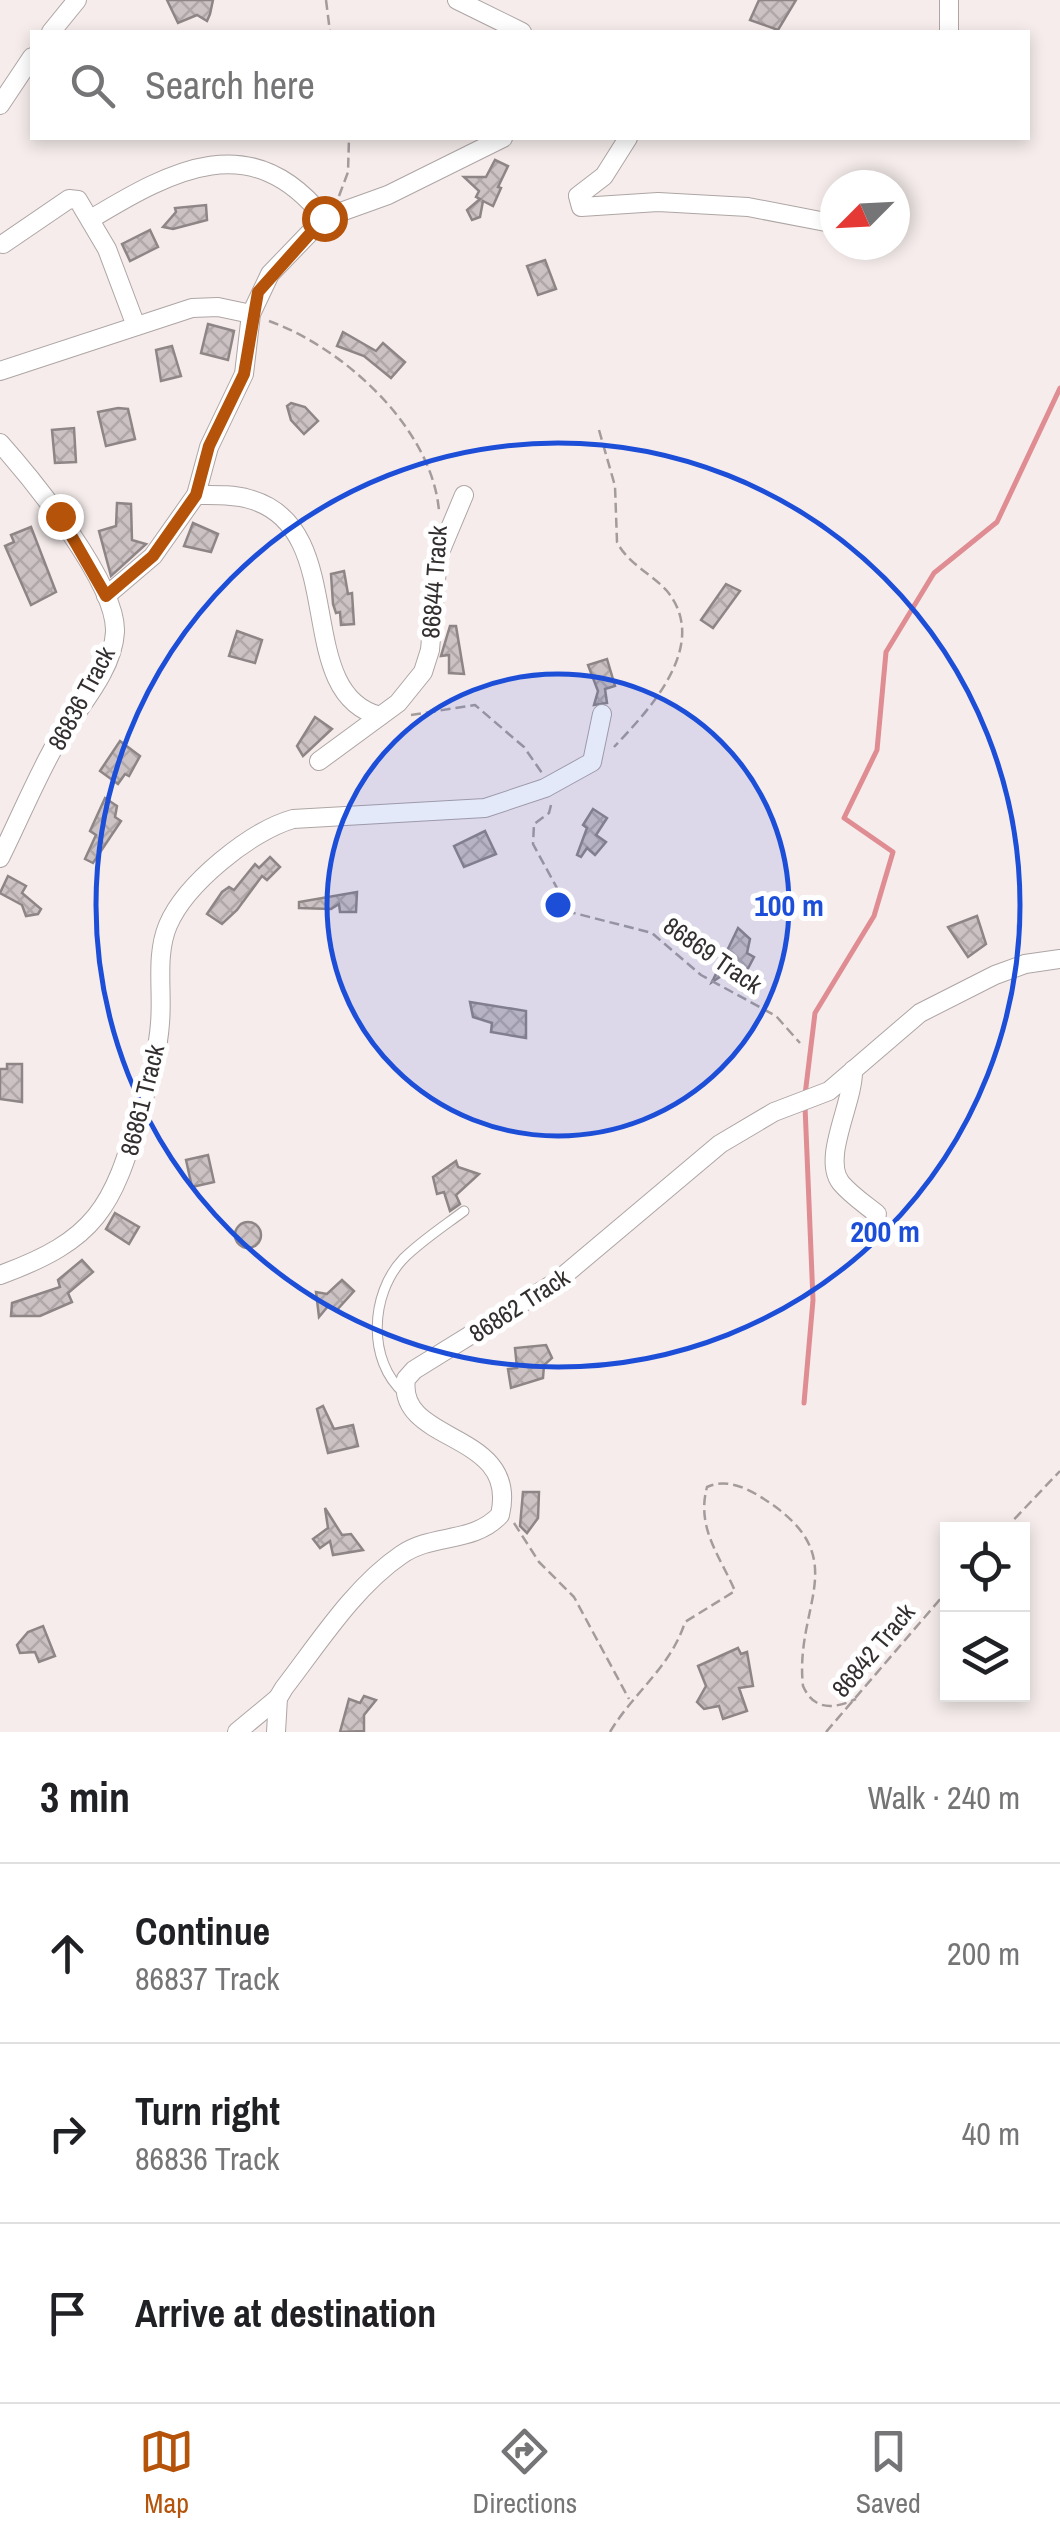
<!DOCTYPE html>
<html lang="en">
<head>
<meta charset="utf-8">
<style>
	:root { --surface:#fff; --page:#f2f2f2; --text:#202124; --muted:#757577; --line:#e0e0e0; --accent:#b45309 }
	body { margin:0; font-family:"Archivo Narrow",sans-serif; background:var(--page); color:var(--text) }
	.controls { position:absolute; right:30px; bottom:30px; display:grid; overflow:hidden; border-radius:0px; box-shadow:0 5px 15px #0003 }
	.controls button { width:90px; height:90px; display:grid; place-items:center; padding:0; border:0; border-bottom:2px solid var(--line); background:var(--surface); color:var(--text); font:50px sans-serif }
	.compass { position:absolute; left:820px; top:170px; width:90px; height:90px; border-radius:50%; background:var(--surface); box-shadow:0 5px 15px #0003; rotate:246deg }
	.stop { position:absolute; width:30px; height:30px; margin:-22px; border:8px solid #b45309; border-radius:50%; background:#fff }
	.stop.end { background:#b45309; border-color:#fff; box-shadow:0 2px 10px #0008 }
	.list { margin:0; padding:0; list-style:none }
	h2 { display:flex; justify-content:space-between; align-items:center; height:130px; margin:0; padding:0 40px; font-size:42px }
	h2 small { font-size:32px; font-weight:400; color:var(--muted) }
	.list li { display:grid; grid-template-columns:65px 1fr auto; gap:30px; align-items:center; box-sizing:border-box; height:180px; padding:0 40px; border-top:2px solid var(--line) }
	.list b { display:block; font-size:38px; white-space:nowrap }
	.list p { margin:0; font-size:32px; white-space:nowrap; color:var(--muted) }
	.list em { font-size:32px; font-style:normal; color:var(--muted) }
	.icon { flex:none; width:55px; height:55px; fill:none; stroke:currentColor; stroke-width:2; stroke-linecap:round; stroke-linejoin:round }
	.map { position:relative; flex:none; width:1060px; height:1732px; overflow:hidden }
	.search { position:absolute; background:var(--surface); box-shadow:0 5px 15px #0003; left:30px; right:30px; top:30px; height:110px; display:flex; align-items:center; gap:25px; box-sizing:border-box; padding:0 35px; border-radius:0px; color:var(--muted); font-size:38px }
	.sheet { height:670px; background:var(--surface) }
	nav { display:flex; justify-content:space-around; align-items:center; box-sizing:border-box; height:140px; border-top:2px solid var(--line); background:var(--surface); font-size:28px; color:var(--muted) }
	nav a { display:grid; justify-items:center; gap:5px }
	nav .on { color:var(--accent) }
	.map>svg:first-child { display:block }
	.lines { fill:none; stroke-linecap:round; stroke-linejoin:round }
	.stream { stroke:#df8d92; stroke-width:5 }
	.building { fill:url(#building-cross-hatch); stroke:#8e8686; stroke-width:2.5 }
	.service-casing { stroke:#aea5a5; stroke-width:11 }
	.minor-casing { stroke:#aea5a5; stroke-width:20 }
	.path { stroke:#a49c9c; stroke-width:2.5; stroke-dasharray:10 5; stroke-linecap:butt }
	.service { stroke:#fff; stroke-width:9 }
	.minor { stroke:#fff; stroke-width:18 }
	.route { stroke:#b45309; stroke-width:12 }
	.ring { fill:none; stroke:#1d4ed8; stroke-width:5 }
	.labels { text-anchor:middle; stroke-width:10; stroke-linejoin:round; paint-order:stroke }
	.street-label { font-size:25px; fill:#332f2f; stroke:#fff }
	.centre { fill:#1d4ed8; stroke:#fff; stroke-width:5 }
	.ring-label { font-size:30px; text-anchor:middle; font-weight:bold; fill:#1d4ed8; stroke:#fff; stroke-width:10; stroke-linejoin:round; paint-order:stroke }
</style>
</head>
<body>
<div class="map">
<svg width="1060" height="1732" viewBox="0 0 1060 1732">
	<defs>
		<pattern id="building-cross-hatch" width="8" height="8" patternUnits="userSpaceOnUse" patternTransform="scale(2.5)"><rect width="8" height="8" fill="#ccc2c3"/><path d="M0 0l8 8M0 8l8-8" fill="none" stroke="#b0a7a8"/></pattern>
	</defs>
	<rect width="100%" height="100%" fill="#f6ecec"/>
	<g class="lines">
		<g class="stream">
			<polyline points="805,1095 815,1013 874,916 893,852 844,818 877,750 886,652 934,573 997,522 1060,388"/>
			<polyline points="804,1403 813,1300 805,1106"/>
		</g>
	</g>
	<g class="building">
		<polygon points="167,0 213,0 210,14 207,21 197,15 178,23"/>
		<polygon points="759,0 796,0 778,30 750,20"/>
		<polygon points="495,160 508,166 498,187 501,188 493,206 483,201 480,217 472,220 467,210 480,199 476,197 479,191 464,177 486,177"/>
		<polygon points="206,205 207,220 173,229 163,227 176,212 175,208"/>
		<polygon points="150,230 158,247 130,261 122,244"/>
		<polygon points="545,260 556,289 538,295 527,266"/>
		<polygon points="208,324 234,331 228,360 201,353"/>
		<polygon points="343,332 376,351 383,343 405,362 391,378 364,356 337,346"/>
		<polygon points="172,346 181,376 161,381 156,350"/>
		<polygon points="291,403 305,407 318,421 304,434 291,420 287,406"/>
		<polygon points="118,408 128,409 135,439 106,446 98,412"/>
		<polygon points="74,428 76,462 55,463 52,430"/>
		<polygon points="117,503 131,504 132,540 146,544 111,576 99,531 116,526"/>
		<polygon points="193,523 218,534 211,552 184,546"/>
		<polygon points="31,527 56,592 31,605 5,546 14,542 11,535"/>
		<polygon points="344,571 348,594 352,593 354,624 341,625 340,612 336,613 333,604 331,574"/>
		<polygon points="726,584 740,591 713,628 701,620"/>
		<polygon points="450,626 456,626 464,674 449,673 449,655 441,656"/>
		<polygon points="237,631 262,640 255,663 229,656"/>
		<polygon points="607,659 615,686 605,689 607,703 594,705 598,691 588,665"/>
		<polygon points="315,717 332,729 303,756 297,746"/>
		<polygon points="120,741 140,756 129,776 125,774 118,784 100,771"/>
		<polygon points="105,798 117,806 115,817 121,821 93,863 85,859 96,835 90,831"/>
		<polygon points="593,809 607,818 596,835 606,842 595,855 587,848 581,857 577,855 587,828 583,825"/>
		<polygon points="485,831 496,854 464,867 454,846"/>
		<polygon points="270,857 280,867 267,880 262,876 237,910 222,924 207,914 222,892 229,887 234,890 255,864 259,868"/>
		<polygon points="8,876 26,886 22,893 41,909 38,914 26,916 22,905 0,893"/>
		<polygon points="357,892 356,912 340,912 339,904 331,909 299,908 299,902"/>
		<polygon points="977,916 986,944 968,957 948,927"/>
		<polygon points="738,928 750,939 747,953 754,957 742,980 726,973 712,982"/>
		<polygon points="470,1002 526,1011 526,1038 491,1032 492,1023 473,1017"/>
		<polygon points="7,1064 22,1064 22,1102 0,1099 0,1069 7,1069"/>
		<polygon points="208,1155 214,1182 192,1187 186,1160"/>
		<polygon points="456,1161 458,1167 479,1174 456,1195 460,1204 450,1211 444,1192 437,1194 433,1177"/>
		<polygon points="115,1213 139,1227 129,1244 106,1229"/>
		<circle cx="248" cy="1235" r="13"/>
		<polygon points="82,1260 93,1272 68,1293 72,1302 40,1316 11,1316 12,1303 60,1287 58,1280"/>
		<polygon points="342,1280 354,1291 336,1311 329,1305 319,1317 316,1292 327,1294"/>
		<polygon points="546,1345 552,1358 544,1365 543,1378 511,1388 508,1369 517,1368 515,1348"/>
		<polygon points="323,1406 334,1429 353,1425 358,1446 328,1453 317,1409"/>
		<polygon points="523,1492 539,1492 538,1518 527,1533 520,1526"/>
		<polygon points="325,1508 342,1535 351,1534 363,1550 333,1555 330,1541 320,1548 313,1539 328,1528"/>
		<polygon points="43,1626 55,1656 39,1662 35,1652 20,1653 17,1645 28,1632"/>
		<polygon points="738,1648 741,1654 747,1652 753,1686 739,1688 747,1711 723,1719 719,1706 704,1709 697,1702 706,1686 698,1666"/>
		<polygon points="364,1696 376,1700 364,1715 364,1731 340,1732 349,1699 360,1703"/>
	</g>
	<g class="lines">
		<defs>
			<path id="service" d="M404,1393C367,1361 370,1294 403,1259C421,1241 444,1226 464,1211"/>
			<g id="minor">
				<polyline points="457,0 522,32"/>
				<polyline points="51,32 77,0"/>
				<polyline points="949,32 949,0"/>
				<polyline points="0,105 32,57"/>
				<polyline points="628,138 604,176 578,196 581,207 658,202 748,207 831,223"/>
				<path d="M91,219C172,170 252,126 324,218"/>
				<polyline points="3,244 69,199 78,200 107,249 136,326"/>
				<polyline points="0,371 192,308 218,307 251,314"/>
				<path d="M0,443C32,479 117,583 115,632C113,673 73,713 54,747C34,783 18,822 0,858"/>
				<path d="M196,495C213,495 232,494 249,499C352,527 290,693 380,716"/>
				<polyline points="106,596 153,556 196,495 209,447 244,374 251,314 270,274 324,218 388,195 503,138"/>
				<polyline points="319,761 398,703 423,672 430,650 438,557 464,495"/>
				<path d="M853,1070C854,1102 821,1158 841,1183C851,1195 866,1205 877,1214"/>
				<path d="M0,1275C96,1240 113,1208 140,1112C148,1083 158,1054 160,1023C163,991 155,956 168,925C186,883 251,831 293,819L485,808L545,788L592,762L602,714"/>
				<polyline points="237,1732 278,1698"/>
				<path d="M276,1732L278,1698L284,1688C318,1644 354,1587 401,1555C432,1533 473,1544 500,1515C520,1430 396,1445 406,1379L414,1370L556,1282L720,1144L774,1112L829,1091L920,1013L995,975L1025,964L1060,959"/>
			</g>
		</defs>
		<use href="#service" class="service-casing"/>
		<use href="#minor" class="minor-casing"/>
		<g class="path">
			<polyline points="326,0 330,32"/>
			<polyline points="339,196 348,172 349,138"/>
			<path d="M269,321C344,348 432,428 439,511"/>
			<path d="M599,430L615,486L617,542C627,563 652,574 667,591C711,645 649,710 614,747"/>
			<polyline points="411,715 475,705 524,747 542,773"/>
			<polyline points="551,805 549,813 534,824 533,844 570,912 652,933 701,975 776,1016 800,1043"/>
			<polyline points="514,1523 539,1562 574,1597 629,1699"/>
			<polyline points="1004,1530 1060,1471"/>
			<path d="M610,1732C633,1693 671,1667 685,1622L735,1591C720,1556 696,1528 707,1487C726,1478 747,1488 764,1499C856,1558 794,1604 803,1686C814,1711 834,1709 856,1699"/>
			<polyline points="826,1732 948,1590"/>
		</g>
		<use href="#service" class="service"/>
		<use href="#minor" class="minor"/>
	</g>
	<g class="lines">
		<polyline class="route" points="60,516 106,596 153,556 196,495 209,446 244,374 258,292 324,218"/>
	</g>
	<circle cx="558" cy="905" r="231" fill="#1d4ed8" fill-opacity=".12"/>
	<g class="ring">
		<circle cx="558" cy="905" r="231"/>
		<circle cx="558" cy="905" r="462"/>
	</g>
	<g class="labels">
		<g class="street-label">
			<text transform="translate(434 582) rotate(-86)" y="9">86844 Track</text>
			<text transform="translate(81 698) rotate(-62)" y="9">86836 Track</text>
			<text transform="translate(713 955) rotate(35)" y="9">86869 Track</text>
			<text transform="translate(142 1100) rotate(-76)" y="9">86861 Track</text>
			<text transform="translate(519 1305) rotate(-33)" y="9">86862 Track</text>
			<text transform="translate(873 1650) rotate(-50)" y="9">86842 Track</text>
		</g>
	</g>
	<circle cx="558" cy="905" r="15" class="centre"/>
	<g class="ring-label">
		<text x="789" y="916">100 m</text>
		<text x="885" y="1242">200 m</text>
	</g>
</svg>
<div class="controls">
<button><svg class="icon" aria-label="locate" viewBox="0 0 24 24"><circle cx="12" cy="12" r="6"/><path d="M12 2v4M12 18v4M2 12h4M18 12h4"/></svg></button>
<button><svg class="icon" aria-label="layers" viewBox="0 0 24 24"><path d="M12 4l9 5-9 5-9-5zM3 14l9 5 9-5"/></svg></button>
</div>
<svg class="compass" viewBox="-18 -18 36 36"><path d="M0-13l5 13h-10z" fill="#e53935"/><path d="M0 13l5-13h-10z" fill="#757577"/></svg>
<div class="stop" style="left:324px;top:218px"></div>
<div class="stop end" style="left:60px;top:516px"></div>
<div class="search"><svg class="icon" aria-label="search" viewBox="0 0 24 24"><circle cx="10" cy="10" r="6"/><path d="M15 15l6 6"/></svg>Search here</div>
</div>
<section class="sheet">
<h2>3 min<small>Walk · 240 m</small></h2>
<ul class="list">
<li><svg class="icon" aria-label="ahead" viewBox="0 0 24 24"><path d="M12 20V5M6 11l6-6 6 6"/></svg><div><b>Continue</b><p>86837 Track</p></div><em>200 m</em></li>
<li><svg class="icon" aria-label="right" viewBox="0 0 24 24"><path d="M7 20v-9h11M14 6l5 5-5 5"/></svg><div><b>Turn right</b><p>86836 Track</p></div><em>40 m</em></li>
<li><svg class="icon" aria-label="arrive" viewBox="0 0 24 24"><path d="M6 21V4h12l-3 4 3 4H6"/></svg><div><b>Arrive at destination</b></div></li>
</ul>
</section>
<nav>
<a class="on"><svg class="icon" aria-label="map" viewBox="0 0 24 24"><path d="M3 6l6-2 6 2 6-2v14l-6 2-6-2-6 2zM9 4v14M15 6v14"/></svg>Map</a>
<a><svg class="icon" aria-label="directions" viewBox="0 0 24 24"><path d="M12 3l9 9-9 9-9-9zM9 14v-3h6M13 9l2 2-2 2"/></svg>Directions</a>
<a><svg class="icon" aria-label="saved" viewBox="0 0 24 24"><path d="M7 4h10v16l-5-4-5 4z"/></svg>Saved</a>
</nav>
</body>
</html>
